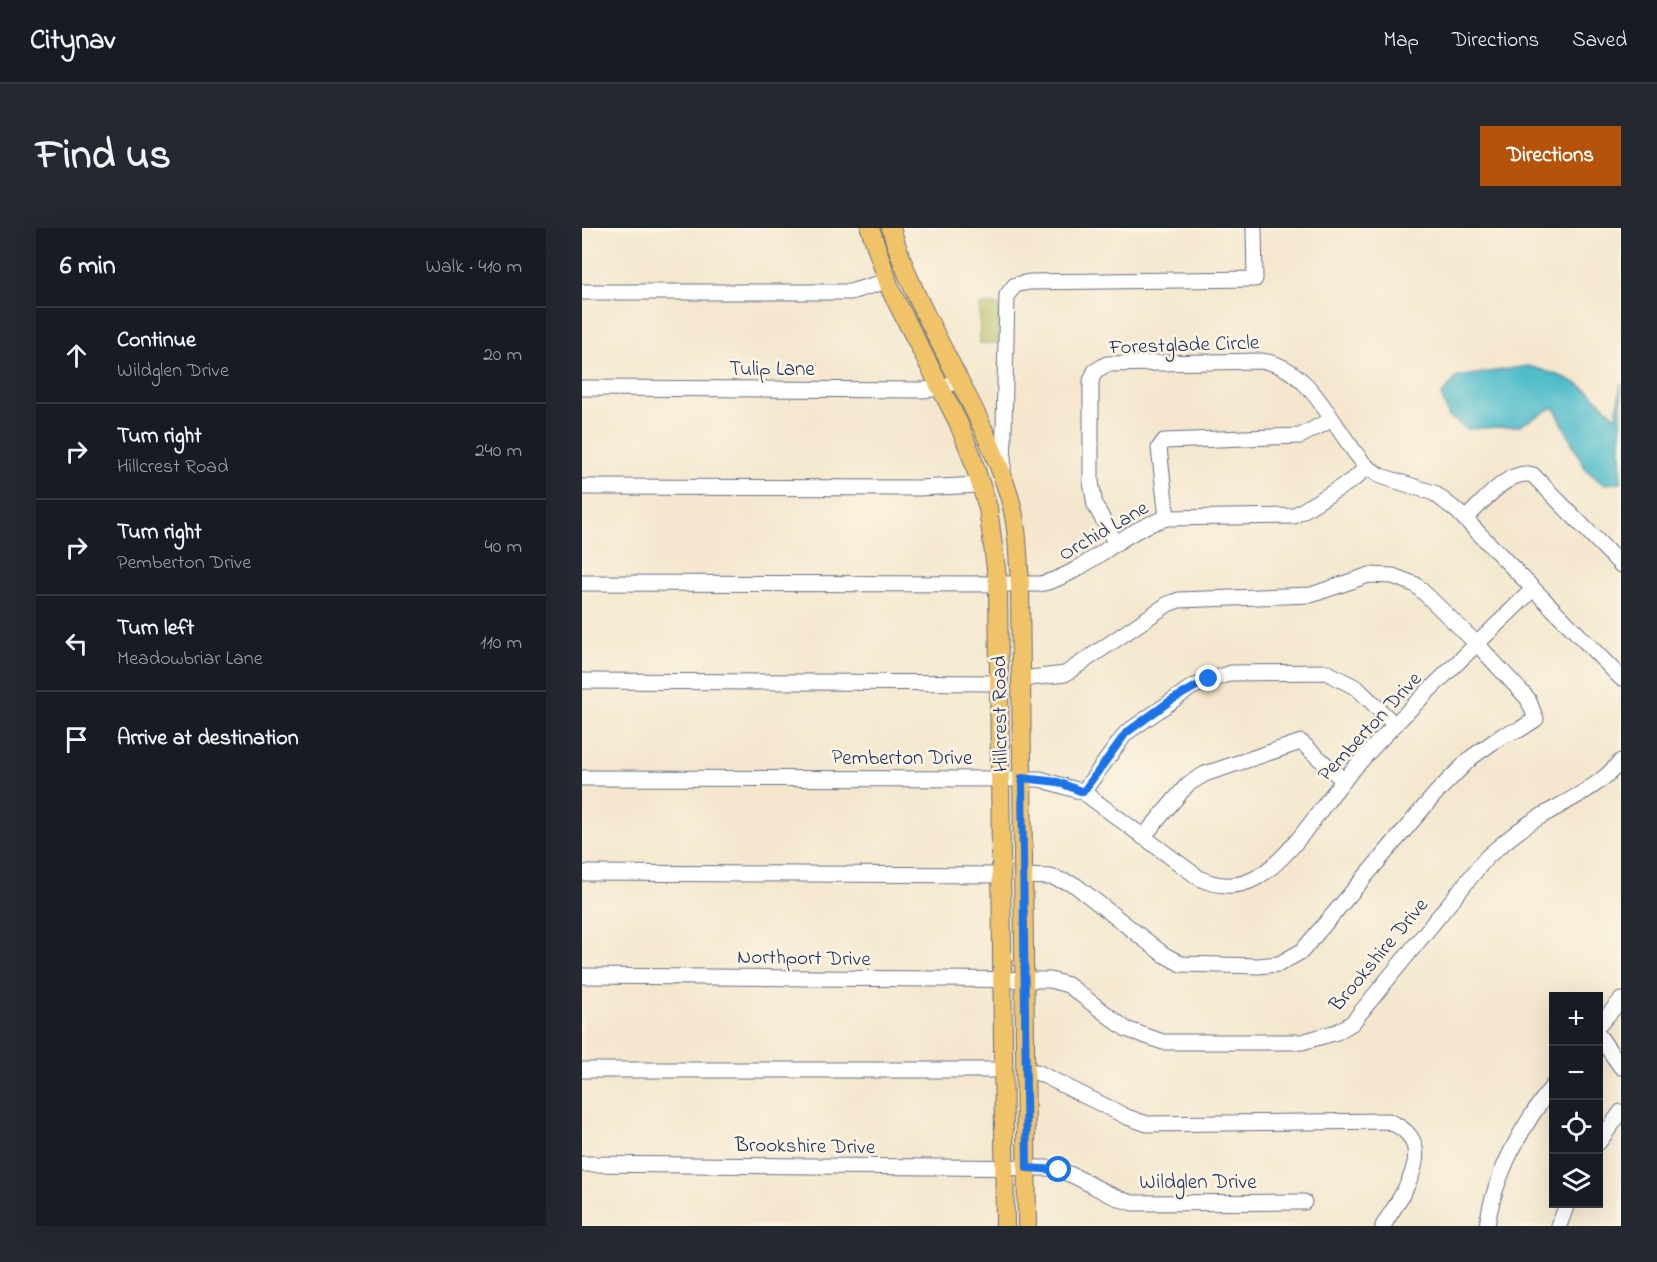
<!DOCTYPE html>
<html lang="en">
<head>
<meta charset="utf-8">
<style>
	:root { --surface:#171b24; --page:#242831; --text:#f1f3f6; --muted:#9ea1a6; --line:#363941; --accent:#b45309 }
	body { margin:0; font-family:"Indie Flower",sans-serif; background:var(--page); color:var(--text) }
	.controls { position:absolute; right:18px; bottom:18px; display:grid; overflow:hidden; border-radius:0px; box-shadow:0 6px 24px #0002 }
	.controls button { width:54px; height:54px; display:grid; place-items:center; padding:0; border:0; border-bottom:2px solid var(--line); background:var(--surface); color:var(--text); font:30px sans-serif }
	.stop { position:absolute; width:18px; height:18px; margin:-14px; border:4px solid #1a73e8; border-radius:50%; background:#fff }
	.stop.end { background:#1a73e8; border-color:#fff; box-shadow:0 2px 6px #0008 }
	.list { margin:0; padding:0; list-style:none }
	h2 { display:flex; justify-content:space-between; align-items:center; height:78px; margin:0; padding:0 24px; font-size:26px }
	h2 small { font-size:20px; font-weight:400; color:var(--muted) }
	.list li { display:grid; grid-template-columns:39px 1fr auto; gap:18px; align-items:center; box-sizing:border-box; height:96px; padding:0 24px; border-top:2px solid var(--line) }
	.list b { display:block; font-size:22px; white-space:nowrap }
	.list p { margin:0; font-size:20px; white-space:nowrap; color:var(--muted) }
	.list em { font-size:20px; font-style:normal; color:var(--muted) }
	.icon { flex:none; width:33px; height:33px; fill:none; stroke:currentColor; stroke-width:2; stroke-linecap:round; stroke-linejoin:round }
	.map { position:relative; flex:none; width:1039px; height:998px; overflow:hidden; border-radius:0px }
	header { display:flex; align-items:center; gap:36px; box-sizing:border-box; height:84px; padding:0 30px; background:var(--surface); border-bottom:2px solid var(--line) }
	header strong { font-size:28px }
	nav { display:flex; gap:33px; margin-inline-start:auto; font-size:21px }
	.intro { display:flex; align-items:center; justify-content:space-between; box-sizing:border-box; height:144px; padding:0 36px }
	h1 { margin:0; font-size:42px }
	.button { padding:15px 27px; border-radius:0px; background:var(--accent); color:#fff; font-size:21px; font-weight:700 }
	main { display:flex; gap:36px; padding:0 36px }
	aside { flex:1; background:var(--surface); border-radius:0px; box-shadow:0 6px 24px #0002 }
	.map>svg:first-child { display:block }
	.green { fill:#afbb5c; stroke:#65755d; stroke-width:1.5 }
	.water { fill:#51bdcb; stroke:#367694; stroke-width:1.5 }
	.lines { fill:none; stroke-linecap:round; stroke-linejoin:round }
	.minor-casing { stroke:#676f85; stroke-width:17 }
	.major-casing { stroke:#676f85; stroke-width:20 }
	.minor { stroke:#fff; stroke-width:15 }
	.major { stroke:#f1c369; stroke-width:18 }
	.route { stroke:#1a73e8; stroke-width:8 }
	.labels { text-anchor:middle; stroke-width:5; stroke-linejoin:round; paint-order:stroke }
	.street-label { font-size:21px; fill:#1b2f5e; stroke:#fcf5e5 }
</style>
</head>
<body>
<header>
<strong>Citynav</strong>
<nav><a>Map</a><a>Directions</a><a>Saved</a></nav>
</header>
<div class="intro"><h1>Find us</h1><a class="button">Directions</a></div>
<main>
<aside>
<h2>6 min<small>Walk · 410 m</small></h2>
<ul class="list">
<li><svg class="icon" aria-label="ahead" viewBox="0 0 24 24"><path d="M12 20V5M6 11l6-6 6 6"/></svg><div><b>Continue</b><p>Wildglen Drive</p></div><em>20 m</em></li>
<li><svg class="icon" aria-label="right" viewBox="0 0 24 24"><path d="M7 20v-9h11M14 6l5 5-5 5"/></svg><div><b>Turn right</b><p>Hillcrest Road</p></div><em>240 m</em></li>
<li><svg class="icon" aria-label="right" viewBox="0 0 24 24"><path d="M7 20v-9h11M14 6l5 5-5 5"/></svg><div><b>Turn right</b><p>Pemberton Drive</p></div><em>40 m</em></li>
<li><svg class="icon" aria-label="left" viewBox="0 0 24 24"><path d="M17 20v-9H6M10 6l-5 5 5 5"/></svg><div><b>Turn left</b><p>Meadowbriar Lane</p></div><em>110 m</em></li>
<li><svg class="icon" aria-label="arrive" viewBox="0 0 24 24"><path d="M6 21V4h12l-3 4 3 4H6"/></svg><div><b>Arrive at destination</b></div></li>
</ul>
</aside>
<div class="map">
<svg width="1039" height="998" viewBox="0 0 1039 998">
	<rect width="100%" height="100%" fill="#fcf5e5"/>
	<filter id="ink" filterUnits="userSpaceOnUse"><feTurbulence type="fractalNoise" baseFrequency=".0167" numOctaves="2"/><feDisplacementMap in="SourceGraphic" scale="12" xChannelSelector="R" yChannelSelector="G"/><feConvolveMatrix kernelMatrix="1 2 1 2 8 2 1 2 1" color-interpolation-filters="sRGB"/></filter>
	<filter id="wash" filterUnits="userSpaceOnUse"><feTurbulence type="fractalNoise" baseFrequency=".008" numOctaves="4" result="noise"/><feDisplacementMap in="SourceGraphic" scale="24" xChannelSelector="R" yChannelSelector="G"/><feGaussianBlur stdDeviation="1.35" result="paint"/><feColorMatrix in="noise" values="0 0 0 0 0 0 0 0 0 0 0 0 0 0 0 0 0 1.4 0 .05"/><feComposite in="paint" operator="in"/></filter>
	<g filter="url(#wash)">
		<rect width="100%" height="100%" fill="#f4e7cd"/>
		<rect class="green" x="398" y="77" width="19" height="38"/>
		<path class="water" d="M946,138C992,151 1002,155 1034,190L1039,155V254L1021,256L1004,242L972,179L937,198L885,201L867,189L859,168L875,149Z"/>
	</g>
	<g filter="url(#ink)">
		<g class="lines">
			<defs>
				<g id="minor">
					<polyline points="0,64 268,64 305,53"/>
					<polyline points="0,160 341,162 358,160 378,152"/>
					<polyline points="421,244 425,67 433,57 447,54 673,51 672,0"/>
					<polyline points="0,259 336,260 399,257"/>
					<polyline points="585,290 577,220 582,213 718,208 749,192"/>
					<path d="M883,291C901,275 926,240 951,247L1039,337"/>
					<path d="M533,314L513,277L509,254V153L513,143L525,136L679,133C730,137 753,206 785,239"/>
					<path d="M0,355L458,356C506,345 537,303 585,290L712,288L772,251L785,239L799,248L852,265L875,283L1039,450"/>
					<polyline points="439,451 483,446 586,376 597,372 729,367 787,347 811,348 834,357 896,417 946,471 954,491 937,502 921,507 890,529 854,565 720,723 697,736 676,738 599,736 581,726 493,657 469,649 441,648"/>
					<polyline points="0,453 417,455"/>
					<path d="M0,550L458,551L501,564L617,650C635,659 656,660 674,650C711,629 739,577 768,545C825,480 890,422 951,361"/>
					<polyline points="501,564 544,505 610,459 649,445 744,444 775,460 813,497"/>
					<polyline points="561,609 606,556 623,546 719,514 762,553"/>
					<polyline points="0,645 419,647"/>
					<path d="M0,748L468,752L486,757L544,801L581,814H720L755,804L770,795L905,629C921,615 937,601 956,590C986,572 1016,560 1039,533"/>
					<polyline points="1017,797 1039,772"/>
					<polyline points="1017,808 1039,839"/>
					<polyline points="0,842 421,842"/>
					<path d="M443,845L455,844L545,889L565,896L806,893C861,915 820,966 801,998"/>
					<polyline points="1017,914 1039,884"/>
					<path d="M0,936L465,940C497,944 520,968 551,975L722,974"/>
					<path d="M905,998C912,947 941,896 972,856"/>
					<polyline points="977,998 985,976"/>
				</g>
				<g id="major">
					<polyline points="288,0 309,63 376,194 389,226 406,280 416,356 423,998"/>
					<path d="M309,0C337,96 400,175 428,271C436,298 436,329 438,357L445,998"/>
				</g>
			</defs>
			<use href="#minor" class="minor-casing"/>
			<use href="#major" class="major-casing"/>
			<use href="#minor" class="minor"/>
			<use href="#major" class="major"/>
		</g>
	</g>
	<g class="lines" filter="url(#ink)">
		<polyline class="route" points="477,942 445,940 440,550 476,554 501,564 544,505 588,473 627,451"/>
	</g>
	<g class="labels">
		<g class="street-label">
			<text transform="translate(602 116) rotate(-2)" y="7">Forestglade Circle</text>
			<text x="190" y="147">Tulip Lane</text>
			<text transform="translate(521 302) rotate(-30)" y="7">Orchid Lane</text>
			<text transform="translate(417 486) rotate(-91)" y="7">Hillcrest Road</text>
			<text transform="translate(787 498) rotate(-47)" y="7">Pemberton Drive</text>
			<text x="320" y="536">Pemberton Drive</text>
			<text transform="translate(796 726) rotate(-50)" y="7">Brookshire Drive</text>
			<text transform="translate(222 729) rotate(1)" y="7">Northport Drive</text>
			<text transform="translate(223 917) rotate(1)" y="7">Brookshire Drive</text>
			<text x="616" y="960">Wildglen Drive</text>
		</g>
	</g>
</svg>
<div class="controls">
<button>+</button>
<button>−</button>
<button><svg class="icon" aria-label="locate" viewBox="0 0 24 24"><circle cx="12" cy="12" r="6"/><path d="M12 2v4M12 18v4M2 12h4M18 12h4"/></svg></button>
<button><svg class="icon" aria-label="layers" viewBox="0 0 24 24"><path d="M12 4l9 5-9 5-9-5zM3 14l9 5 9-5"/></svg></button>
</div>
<div class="stop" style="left:477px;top:942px"></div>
<div class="stop end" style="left:627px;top:451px"></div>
</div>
</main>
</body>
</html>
